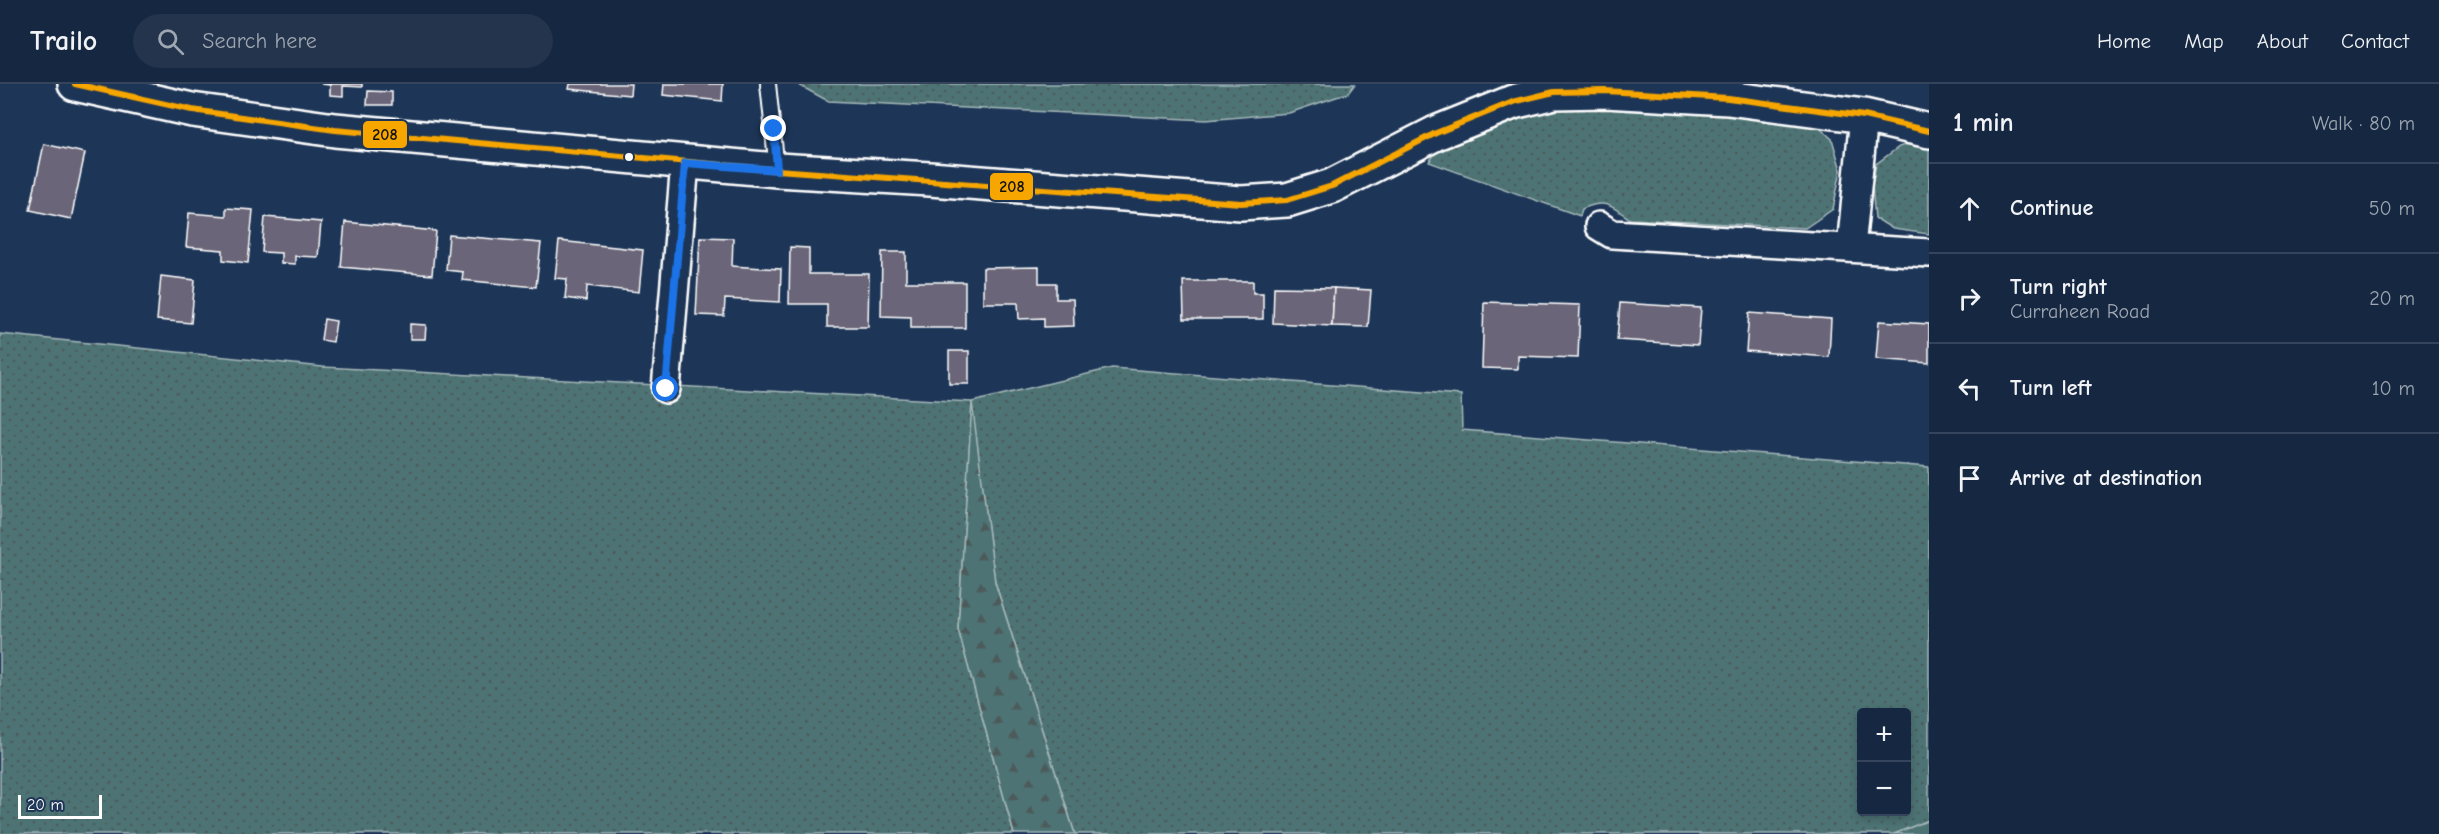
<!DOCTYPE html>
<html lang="en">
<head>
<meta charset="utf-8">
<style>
	:root { --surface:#162841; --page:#23344c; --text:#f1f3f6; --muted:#9ea6b1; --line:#35445a }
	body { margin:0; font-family:"Comic Neue",sans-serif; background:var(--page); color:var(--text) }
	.controls { position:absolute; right:18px; bottom:18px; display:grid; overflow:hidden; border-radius:6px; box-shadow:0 3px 9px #0003 }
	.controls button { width:54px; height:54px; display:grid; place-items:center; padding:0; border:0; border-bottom:2px solid var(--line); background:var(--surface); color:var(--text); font:30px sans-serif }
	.scale { position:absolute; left:18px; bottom:15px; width:84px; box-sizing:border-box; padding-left:6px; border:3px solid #fff; border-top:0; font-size:16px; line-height:21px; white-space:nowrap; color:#fff; -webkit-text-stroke:4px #1d3557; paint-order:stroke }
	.stop { position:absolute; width:18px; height:18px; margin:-14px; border:4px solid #1a73e8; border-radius:50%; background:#fff }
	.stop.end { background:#1a73e8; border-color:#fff; box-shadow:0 2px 6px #0008 }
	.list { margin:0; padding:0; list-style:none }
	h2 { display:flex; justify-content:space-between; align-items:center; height:78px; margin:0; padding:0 24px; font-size:26px }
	h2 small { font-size:20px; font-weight:400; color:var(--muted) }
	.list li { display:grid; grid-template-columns:39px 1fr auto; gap:18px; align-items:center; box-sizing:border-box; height:90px; padding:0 24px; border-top:2px solid var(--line) }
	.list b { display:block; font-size:22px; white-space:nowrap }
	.list p { margin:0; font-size:20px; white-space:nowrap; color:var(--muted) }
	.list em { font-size:20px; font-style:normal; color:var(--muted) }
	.icon { flex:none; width:33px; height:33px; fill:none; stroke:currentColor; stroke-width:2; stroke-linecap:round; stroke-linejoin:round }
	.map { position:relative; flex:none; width:1929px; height:750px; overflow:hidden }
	header { display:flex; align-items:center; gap:36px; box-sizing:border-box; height:84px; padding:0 30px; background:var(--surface); border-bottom:2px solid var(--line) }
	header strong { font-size:28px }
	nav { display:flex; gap:33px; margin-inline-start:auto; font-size:21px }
	.search { width:420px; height:54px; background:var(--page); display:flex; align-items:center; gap:15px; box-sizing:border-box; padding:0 21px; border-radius:33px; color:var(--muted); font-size:22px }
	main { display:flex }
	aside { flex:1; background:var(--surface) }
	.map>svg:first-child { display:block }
	.green { fill:url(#green-dots); stroke:#a6b9ba; stroke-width:1.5; fill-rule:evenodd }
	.forest { fill:url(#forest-firs); stroke:#a6b9ba; stroke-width:1.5 }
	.building { fill:#6a6578; stroke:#fff; stroke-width:1.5 }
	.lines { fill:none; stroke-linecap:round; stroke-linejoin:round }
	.lane-casing { stroke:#fff; stroke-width:18 }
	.street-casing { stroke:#fff; stroke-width:32 }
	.secondary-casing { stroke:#fff; stroke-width:38 }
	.lane { stroke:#1d3557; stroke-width:14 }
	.street { stroke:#1d3557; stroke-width:27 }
	.secondary { stroke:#1d3557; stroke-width:33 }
	.bus-1-casing { stroke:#1d3557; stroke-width:10 }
	.bus-1 { stroke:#f7a600; stroke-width:6 }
	.route { stroke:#1a73e8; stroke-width:8 }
	.bus-dot { fill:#fff; stroke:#1d3557; stroke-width:2 }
	.line-badge { stroke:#1d3557; stroke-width:2 }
	.pale-badge-label { font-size:16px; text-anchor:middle; font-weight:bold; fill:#111 }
</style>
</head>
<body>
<header>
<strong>Trailo</strong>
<div class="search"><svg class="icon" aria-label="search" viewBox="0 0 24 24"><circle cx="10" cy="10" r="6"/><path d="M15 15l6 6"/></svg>Search here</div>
<nav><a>Home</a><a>Map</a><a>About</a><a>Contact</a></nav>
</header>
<main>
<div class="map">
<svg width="1929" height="750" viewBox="0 0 1929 750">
	<defs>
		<pattern id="green-dots" width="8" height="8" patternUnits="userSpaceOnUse" patternTransform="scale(1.5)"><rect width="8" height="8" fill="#4e7375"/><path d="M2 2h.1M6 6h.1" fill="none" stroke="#4d5a5a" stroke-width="1.8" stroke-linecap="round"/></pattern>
		<pattern id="forest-firs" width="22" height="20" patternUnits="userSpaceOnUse" patternTransform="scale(1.5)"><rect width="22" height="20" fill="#4e7375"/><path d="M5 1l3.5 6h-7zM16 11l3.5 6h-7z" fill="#4d5a5a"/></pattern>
	</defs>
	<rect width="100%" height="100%" fill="#1d3557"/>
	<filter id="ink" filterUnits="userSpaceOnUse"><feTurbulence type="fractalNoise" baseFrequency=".0167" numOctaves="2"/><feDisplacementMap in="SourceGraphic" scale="12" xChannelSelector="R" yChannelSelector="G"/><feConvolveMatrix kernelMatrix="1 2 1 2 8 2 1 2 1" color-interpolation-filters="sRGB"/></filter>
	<g filter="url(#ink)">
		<g class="green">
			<polygon points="797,0 1355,0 1348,9 1289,29 1206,36 828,17"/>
			<path d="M1583,20L1771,30L1813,38L1832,55L1841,86L1833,125L1805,144L1630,135C1611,121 1605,115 1582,125L1580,132L1429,78L1442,60L1520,29Z"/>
			<polygon points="1917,57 1929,61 1929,150 1893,145 1875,134 1872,102 1876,80 1899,63"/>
			<path d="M0,250L323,283L972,318L1112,284L1461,311L1462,346L1929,383V736L1894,750H1075L995,498L972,322L958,545L1014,750H0ZM1862,628H1906V728H1862Z"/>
		</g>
		<g class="forest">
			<polygon points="972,318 995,498 1075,750 1014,750 958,545"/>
			<polygon points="1929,736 1929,750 1894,750"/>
		</g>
		<g class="building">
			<polygon points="321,0 362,0 362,3 343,2 343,12 330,11 330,1"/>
			<polygon points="570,0 631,0 630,11 569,5"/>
			<polygon points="664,0 723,0 722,17 663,11"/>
			<polygon points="368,7 392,8 392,21 367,21"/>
			<polygon points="44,60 85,69 71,135 30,126"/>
			<polygon points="226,124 253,126 248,179 223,176 223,166 186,163 189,129 226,132"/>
			<polygon points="265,133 321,138 318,173 295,172 295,180 281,179 281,169 262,168"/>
			<polygon points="345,138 436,147 432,191 341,183"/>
			<polygon points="449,151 541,159 536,203 462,196 463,188 446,186"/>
			<polygon points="700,153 733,154 732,182 781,185 780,218 725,215 724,232 696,231"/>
			<polygon points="559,157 643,166 639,208 587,202 586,217 565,214 567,195 555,194"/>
			<polygon points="790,163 809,164 809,190 869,190 868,243 827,243 827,220 789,220"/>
			<polygon points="882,168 906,168 906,198 965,198 965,244 911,244 911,233 881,232"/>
			<polygon points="1039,183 1039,199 1056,199 1056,215 1073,215 1074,242 1044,243 1044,234 1019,235 1018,219 983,219 983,184"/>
			<polygon points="161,192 195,196 191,239 157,236"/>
			<polygon points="1183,197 1253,197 1253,209 1263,209 1263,235 1184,235"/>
			<polygon points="1274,203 1334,204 1332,242 1273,239"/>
			<polygon points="1334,204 1371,206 1368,243 1332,242"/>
			<polygon points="1484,218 1580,221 1578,274 1518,272 1518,285 1482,284"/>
			<polygon points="1620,219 1701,224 1698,261 1617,256"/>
			<polygon points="1749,229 1831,235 1829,273 1746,267"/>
			<polygon points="324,235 336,237 333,258 321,256"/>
			<polygon points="1879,237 1929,240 1929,279 1876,275"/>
			<polygon points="410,240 426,241 425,255 410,255"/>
			<rect x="949" y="267" width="20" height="33"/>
		</g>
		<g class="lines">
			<defs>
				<polyline id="lane" points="768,0 777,86"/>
				<g id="street">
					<polyline points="1599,142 1612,150 1929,169"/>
					<polyline points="1851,164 1864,32"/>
					<polyline points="666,305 685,79"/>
				</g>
				<polyline id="secondary" points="75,0 192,26 335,46 777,86 930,95 1241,119 1287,116 1332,102 1436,49 1513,18 1554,8 1605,7 1728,14 1864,32 1929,47"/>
			</defs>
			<use href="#lane" class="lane-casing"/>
			<use href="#street" class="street-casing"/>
			<use href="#secondary" class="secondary-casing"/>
			<use href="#lane" class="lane"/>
			<use href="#street" class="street"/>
			<use href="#secondary" class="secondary"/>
			<defs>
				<polyline id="bus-1" points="75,0 192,26 335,46 777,86 1241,119 1287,116 1332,102 1436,49 1513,18 1554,8 1605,7 1728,14 1864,32 1929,47"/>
			</defs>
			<use href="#bus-1" class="bus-1-casing"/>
			<use href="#bus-1" class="bus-1"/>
		</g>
	</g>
	<g class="lines" filter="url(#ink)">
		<polyline class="route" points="666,305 685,79 777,86 774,45"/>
	</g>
	<circle class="bus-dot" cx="629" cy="73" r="5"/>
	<g class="line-badge">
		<rect x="362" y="36" width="46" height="29" rx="6" fill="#f7a600"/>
		<rect x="989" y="88" width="45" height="29" rx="6" fill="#f7a600"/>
	</g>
	<g class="pale-badge-label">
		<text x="385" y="56">208</text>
		<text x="1012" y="108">208</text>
	</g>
</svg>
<div class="controls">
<button>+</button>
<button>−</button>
</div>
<div class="scale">20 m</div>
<div class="stop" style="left:666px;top:305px"></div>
<div class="stop end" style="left:774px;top:45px"></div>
</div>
<aside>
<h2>1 min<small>Walk · 80 m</small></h2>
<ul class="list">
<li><svg class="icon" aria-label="ahead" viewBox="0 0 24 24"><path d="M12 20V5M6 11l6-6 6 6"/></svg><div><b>Continue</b></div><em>50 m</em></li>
<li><svg class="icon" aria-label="right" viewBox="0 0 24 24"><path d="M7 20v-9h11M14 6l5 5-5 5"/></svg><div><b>Turn right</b><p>Curraheen Road</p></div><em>20 m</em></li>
<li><svg class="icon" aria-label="left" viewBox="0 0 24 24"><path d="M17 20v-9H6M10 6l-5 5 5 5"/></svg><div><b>Turn left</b></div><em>10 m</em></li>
<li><svg class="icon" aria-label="arrive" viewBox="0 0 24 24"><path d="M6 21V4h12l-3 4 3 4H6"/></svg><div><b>Arrive at destination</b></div></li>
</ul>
</aside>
</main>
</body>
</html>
